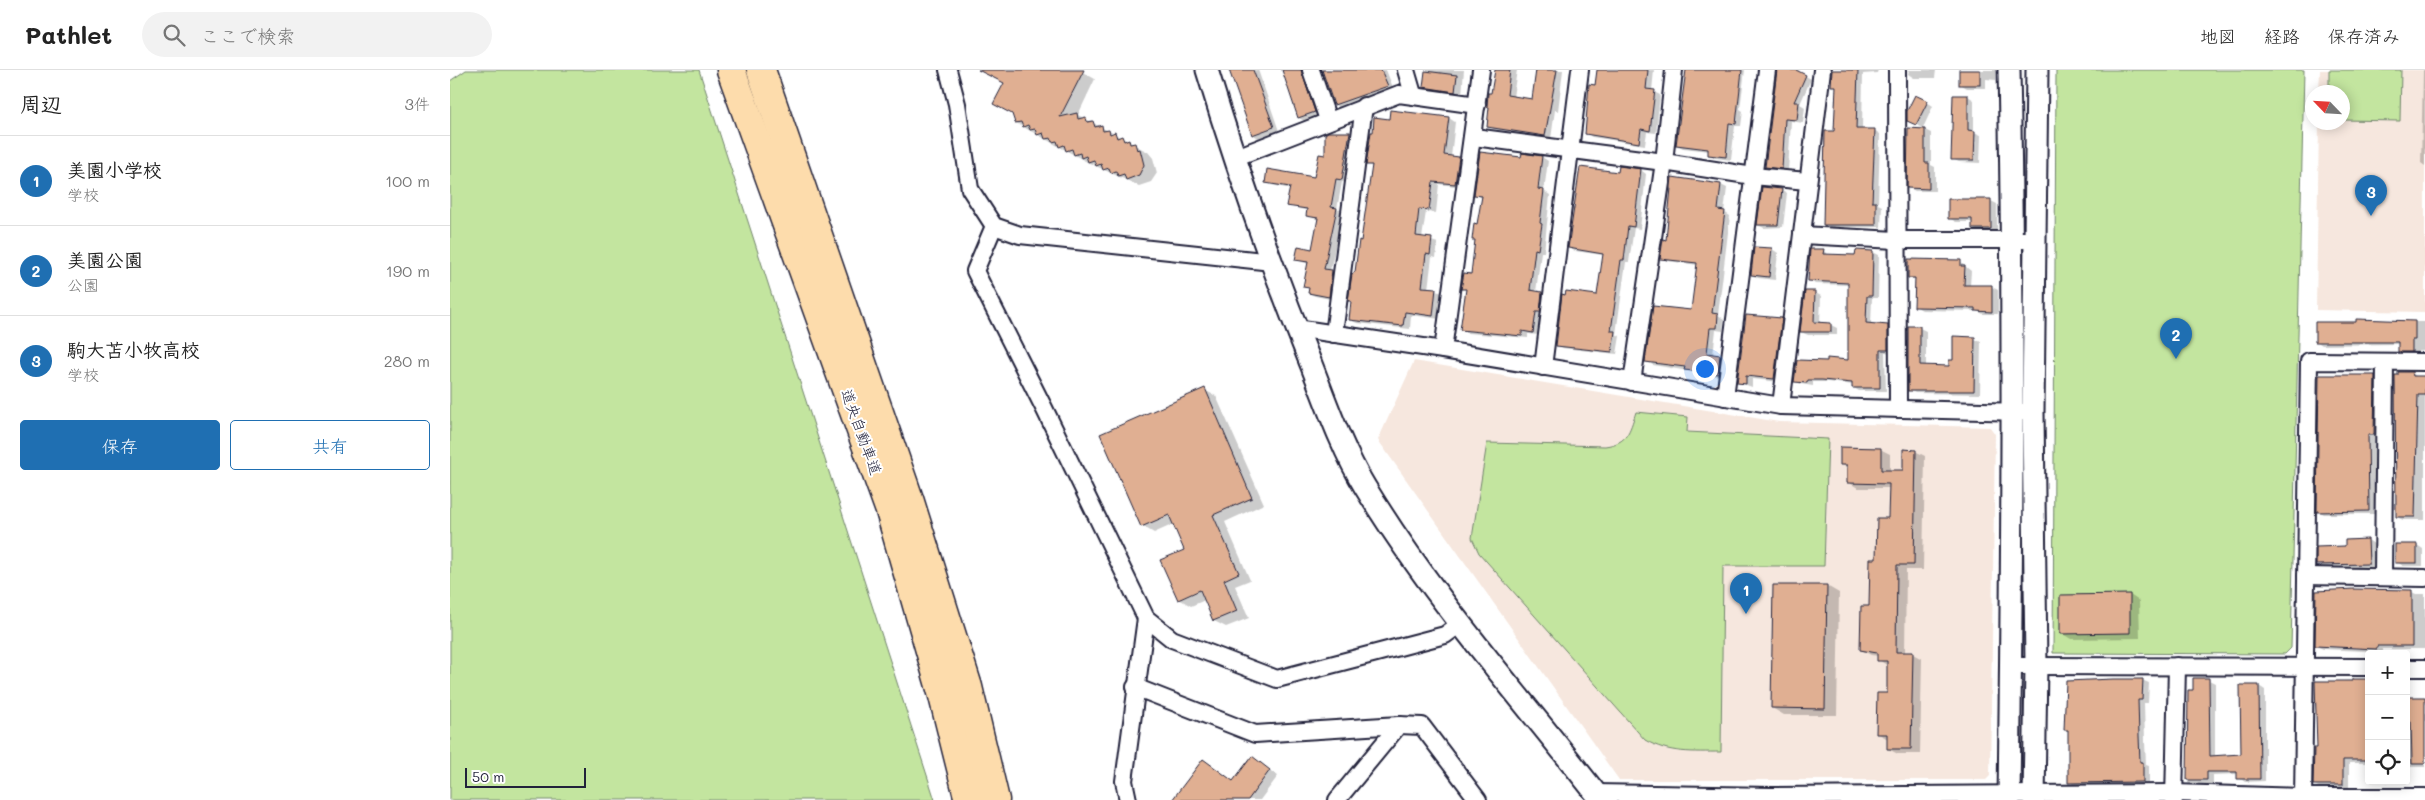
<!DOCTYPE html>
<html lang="ja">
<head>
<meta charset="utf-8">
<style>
	:root { --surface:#fff; --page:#f2f2f2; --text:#222; --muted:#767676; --line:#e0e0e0; --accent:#1f6fb2 }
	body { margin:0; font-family:Mali,"Klee One",sans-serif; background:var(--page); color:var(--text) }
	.controls { position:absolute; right:15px; bottom:15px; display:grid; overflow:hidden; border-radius:5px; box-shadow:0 2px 12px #0003 }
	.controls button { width:45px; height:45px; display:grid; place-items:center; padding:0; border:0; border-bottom:1px solid var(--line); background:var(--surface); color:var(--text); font:25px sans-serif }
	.compass { position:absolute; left:1855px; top:15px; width:45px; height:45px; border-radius:50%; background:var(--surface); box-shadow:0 2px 12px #0003; rotate:295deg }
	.scale { position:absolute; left:15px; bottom:12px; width:121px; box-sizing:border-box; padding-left:5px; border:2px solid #22223b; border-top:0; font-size:14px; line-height:18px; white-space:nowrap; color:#22223b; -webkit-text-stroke:4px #fff; paint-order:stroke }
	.you { position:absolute; left:1254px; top:298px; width:18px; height:18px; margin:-12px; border:4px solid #fff; border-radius:50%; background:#1a73e8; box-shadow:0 0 0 8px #1a73e833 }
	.badge { display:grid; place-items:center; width:32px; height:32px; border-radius:50%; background:var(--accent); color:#fff; font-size:16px; font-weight:700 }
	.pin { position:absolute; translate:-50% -41px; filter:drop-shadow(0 1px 2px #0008) }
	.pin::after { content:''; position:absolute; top:26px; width:18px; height:15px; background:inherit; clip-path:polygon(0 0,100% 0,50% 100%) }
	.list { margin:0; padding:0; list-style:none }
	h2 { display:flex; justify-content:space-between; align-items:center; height:65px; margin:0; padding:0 20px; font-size:21px }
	h2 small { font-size:16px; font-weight:400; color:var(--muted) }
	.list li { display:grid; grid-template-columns:32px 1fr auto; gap:15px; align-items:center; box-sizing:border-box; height:90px; padding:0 20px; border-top:1px solid var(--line) }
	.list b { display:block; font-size:19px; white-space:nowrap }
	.list p { margin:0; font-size:16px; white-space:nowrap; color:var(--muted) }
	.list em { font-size:16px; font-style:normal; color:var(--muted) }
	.actions { display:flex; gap:10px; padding:15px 20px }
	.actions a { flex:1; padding:11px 0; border:1px solid var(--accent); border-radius:5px; text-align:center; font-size:18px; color:var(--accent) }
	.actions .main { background:var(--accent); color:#fff }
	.icon { flex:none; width:28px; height:28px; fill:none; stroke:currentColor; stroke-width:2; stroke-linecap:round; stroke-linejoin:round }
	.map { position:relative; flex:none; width:1975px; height:730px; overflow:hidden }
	header { display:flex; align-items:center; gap:30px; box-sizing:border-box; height:70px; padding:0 25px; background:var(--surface); border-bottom:1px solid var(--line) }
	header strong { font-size:24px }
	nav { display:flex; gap:28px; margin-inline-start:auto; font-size:18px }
	.search { width:350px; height:45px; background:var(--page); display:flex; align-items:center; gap:12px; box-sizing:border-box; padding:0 18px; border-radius:28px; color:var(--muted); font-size:19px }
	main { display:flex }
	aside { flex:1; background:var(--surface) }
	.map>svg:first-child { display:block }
	.built { fill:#f6e7de }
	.green { fill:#c3e59f; stroke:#72846d }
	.shadow { fill:#0003 }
	.building { fill:#e0af92; stroke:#22223b }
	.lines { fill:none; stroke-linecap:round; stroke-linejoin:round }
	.minor-casing { stroke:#22223b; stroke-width:20 }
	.tertiary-casing { stroke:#22223b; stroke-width:25 }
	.motorway-casing { stroke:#22223b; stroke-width:31 }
	.minor { stroke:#fff; stroke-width:16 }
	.tertiary { stroke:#fff; stroke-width:21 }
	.motorway { stroke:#fddcac; stroke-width:28 }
	.labels { text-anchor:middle; stroke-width:4; stroke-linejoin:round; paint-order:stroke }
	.street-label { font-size:15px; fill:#22223b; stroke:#fff }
</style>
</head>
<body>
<header>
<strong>Pathlet</strong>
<div class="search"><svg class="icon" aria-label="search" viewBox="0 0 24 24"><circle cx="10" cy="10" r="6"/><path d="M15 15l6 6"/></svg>ここで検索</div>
<nav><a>地図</a><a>経路</a><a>保存済み</a></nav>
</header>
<main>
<aside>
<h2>周辺<small>3件</small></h2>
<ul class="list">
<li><span class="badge">1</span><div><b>美園小学校</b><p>学校</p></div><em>100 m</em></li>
<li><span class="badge">2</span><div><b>美園公園</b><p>公園</p></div><em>190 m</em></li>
<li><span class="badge">3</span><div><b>駒大苫小牧高校</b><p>学校</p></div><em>280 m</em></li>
</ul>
<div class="actions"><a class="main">保存</a><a>共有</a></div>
</aside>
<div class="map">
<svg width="1975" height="730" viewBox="0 0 1975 730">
	<rect width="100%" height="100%" fill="#fff"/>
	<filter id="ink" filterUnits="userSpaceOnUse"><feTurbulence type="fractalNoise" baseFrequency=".02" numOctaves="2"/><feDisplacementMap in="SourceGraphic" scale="10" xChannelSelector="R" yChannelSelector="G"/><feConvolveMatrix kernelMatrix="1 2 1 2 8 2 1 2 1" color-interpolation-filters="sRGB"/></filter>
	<g filter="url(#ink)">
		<g class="built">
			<polygon points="1870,0 1975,0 1975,242 1866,240 1869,53 1892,52 1892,22 1869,22"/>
			<polygon points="964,291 1329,352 1540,357 1545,364 1540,706 1536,710 1169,710 928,370"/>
		</g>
		<g class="green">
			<polygon points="16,0 249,0 485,730 0,730 0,11"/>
			<polygon points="1606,0 1854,0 1841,578 1835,584 1603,583"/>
			<polygon points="1879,0 1951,0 1950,51 1893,50 1892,22 1879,22"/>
			<path d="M1186,342L1238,347L1237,362L1378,369L1374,496H1273L1271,682C1243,682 1219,684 1195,670L1029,483L1022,468L1037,373L1155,376C1178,373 1179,362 1186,342Z"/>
		</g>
		<g class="shadow">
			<polygon points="529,0 629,0 645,9 628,45 698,82 703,88 707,103 701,112 689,116 637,92 566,53 555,13"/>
			<polygon points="781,0 808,0 829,61 809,68 803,65"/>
			<polygon points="834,0 860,0 871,46 856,52 849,48"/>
			<polygon points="872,0 936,0 944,20 892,39 885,35"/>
			<polygon points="977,0 1014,0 1012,25 982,21 975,17"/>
			<polygon points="1046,0 1067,0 1063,27 1083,30 1087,0 1113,0 1108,41 1105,40 1101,69 1044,59 1038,56"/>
			<polygon points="1148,0 1204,0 1202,21 1210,25 1206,63 1197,62 1195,75 1142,67 1136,63"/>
			<polygon points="1236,0 1295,0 1290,39 1293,41 1291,56 1285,56 1281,90 1265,88 1259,84 1259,81 1233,78 1227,75"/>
			<polygon points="1327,0 1349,0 1348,2 1361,9 1350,34 1355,37 1353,53 1341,51 1338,101 1322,100 1316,96"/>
			<polygon points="1382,0 1428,0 1427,3 1413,4 1412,60 1424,60 1430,64 1428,134 1432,136 1431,157 1380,157 1374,154 1386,62 1387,18 1382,15"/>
			<polygon points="1459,0 1486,0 1485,8 1464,8 1458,4"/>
			<polygon points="1511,0 1546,0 1546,10 1536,9 1536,18 1517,18 1510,14"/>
			<polygon points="1973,0 1975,0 1975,96 1971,93"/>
			<polygon points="1518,26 1524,30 1524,62 1531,65 1530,93 1509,92 1502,89"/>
			<polygon points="1477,32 1483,36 1473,58 1465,54"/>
			<polygon points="999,48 1005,52 1001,87 1015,92 1012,117 989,114 986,143 976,142 972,168 988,173 986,188 982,187 978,219 993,223 990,249 961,245 960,259 907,253 900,250 923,97 918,94 940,51"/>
			<polygon points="1475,60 1481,63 1481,95 1485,97 1485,121 1465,121 1459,118"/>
			<polygon points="900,64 906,67 898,113 892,112 887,139 893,142 880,201 888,205 885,230 865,226 859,223 860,219 855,216 859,194 847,190 863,180 869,150 857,145 858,141 838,135 841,119 822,115 816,112 865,109 876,86 876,65"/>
			<polygon points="1092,87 1098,91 1094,121 1100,125 1094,182 1091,182 1086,222 1098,226 1089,265 1078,264 1078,268 1017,263 1011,259 1017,220 1013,218 1022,205 1032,128 1026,124 1072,89"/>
			<polygon points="1191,100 1196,104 1190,159 1184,158 1179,192 1176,192 1166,264 1170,266 1167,284 1113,278 1107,275 1148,226 1154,185 1125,181 1119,178 1170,104"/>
			<polygon points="1271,115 1277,118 1274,142 1280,146 1268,245 1274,249 1273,261 1266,260 1263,285 1276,289 1274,307 1203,295 1196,291 1242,242 1248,195 1218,191 1211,188 1217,171"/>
			<polygon points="1332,120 1337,123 1333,157 1314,158 1308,155"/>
			<polygon points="1541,131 1547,134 1547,162 1529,162 1523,158 1523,152 1506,152 1499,148"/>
			<polygon points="1322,179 1328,183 1325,210 1308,208 1302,205"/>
			<polygon points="1373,180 1379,186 1407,186 1407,182 1423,182 1429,185 1428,228 1422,228 1421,255 1437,257 1443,260 1443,283 1435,282 1436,321 1409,321 1404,318 1404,315 1378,312 1363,312 1363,316 1351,314 1345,311 1399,291 1399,215 1365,214 1359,210"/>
			<polygon points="1510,192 1521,201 1520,216 1542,217 1548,220 1548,244 1533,244 1527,241 1472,240 1465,236 1466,211 1459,207"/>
			<polygon points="1364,222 1371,226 1370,253 1381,255 1387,258 1387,265 1358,265 1351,262"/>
			<polygon points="1331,249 1337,253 1330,312 1302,309 1302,317 1288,312"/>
			<polygon points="1938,250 1941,252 1975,252 1975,281 1968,281 1968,285 1955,284 1949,281 1949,274 1872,275 1866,271 1866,254"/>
			<polygon points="1459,257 1470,258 1476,261 1476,297 1500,297 1504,291 1504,268 1525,269 1531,272 1530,324 1465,323 1459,320"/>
			<polygon points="1962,303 1966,306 1975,306 1975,450 1953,450 1947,447"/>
			<polygon points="1925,306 1931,310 1930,368 1924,368 1925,444 1874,444 1868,441"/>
			<polygon points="754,320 766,326 814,434 775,452 800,510 785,516 799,548 776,557 764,551 755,530 741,536 729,529 736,481 724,454 704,463 692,456"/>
			<polygon points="1430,379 1440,384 1440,401 1454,401 1465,381 1475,386 1473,500 1456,500 1455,584 1463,584 1472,589 1470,684 1448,684 1438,679 1438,669 1427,663 1438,624 1438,596 1429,590 1429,586 1421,585 1411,580 1428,490 1439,449 1440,418 1408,418 1398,412 1399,399 1391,394"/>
			<polygon points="1918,470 1924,474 1924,497 1874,498 1867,494 1897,478"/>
			<polygon points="1947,475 1967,475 1973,479 1973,496 1953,496 1947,492"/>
			<polygon points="1377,516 1389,523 1387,645 1334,645 1322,638"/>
			<polygon points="1962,522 1966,524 1975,524 1975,579 1933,579 1933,582 1873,579 1866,576"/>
			<polygon points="1680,525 1689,531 1690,568 1621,569 1611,563"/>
			<polygon points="1692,610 1699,613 1698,633 1694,633 1695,671 1696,695 1699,696 1699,715 1626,716 1620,712 1619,662 1616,660"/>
			<polygon points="1759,610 1765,613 1765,687 1793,685 1809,616 1815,620 1815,711 1795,712 1789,708 1789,704 1763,705 1763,717 1744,716 1738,713 1739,621 1744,621"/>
			<polygon points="1919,610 1919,693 1899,693 1899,718 1871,718 1864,715 1869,679 1866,612"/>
			<polygon points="1956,628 1975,628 1975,697 1957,697 1957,713 1938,713 1935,711 1956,711"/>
			<polygon points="802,688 828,706 810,730 723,730 754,690 784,712"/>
		</g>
		<g class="building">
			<polygon points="528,0 634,0 610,47 627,43 628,49 636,47 637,52 643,51 645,57 652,55 653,61 659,60 660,64 665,62 667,68 672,66 674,71 679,69 680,74 685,73 687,80 690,79 694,95 689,105 676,110 674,104 668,106 666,101 661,103 659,98 653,100 651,94 646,96 644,90 638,92 636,86 631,88 630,83 624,85 622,79 616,81 614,75 609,77 607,71 602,72 601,68 595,69 593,63 587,65 585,59 580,60 578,55 573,57 571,52 565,53 562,44 543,34 554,13"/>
			<polygon points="779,0 803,0 824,57 802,65"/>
			<polygon points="832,0 851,0 865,42 848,48"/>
			<polygon points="872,0 931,0 938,16 884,35"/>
			<polygon points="1045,0 1060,0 1057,25 1082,29 1086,0 1107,0 1095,66 1037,57 1039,37 1037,37 1038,23 1041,23"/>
			<polygon points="1147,0 1198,0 1196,19 1205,20 1200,61 1191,59 1189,73 1135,64 1139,14 1145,15"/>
			<polygon points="1236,0 1292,0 1286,54 1279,53 1276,87 1258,85 1258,79 1226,75"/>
			<polygon points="1327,0 1346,0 1356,5 1344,32 1349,32 1347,50 1335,49 1332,99 1315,97"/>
			<polygon points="1382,0 1408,0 1406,59 1425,59 1422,132 1426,132 1426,155 1373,155 1375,61 1384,61 1386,16 1381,16"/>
			<rect x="1509" y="0" width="21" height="15"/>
			<polygon points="975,1 1007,5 1005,22 973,17"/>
			<polygon points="1465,25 1478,31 1466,55 1457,51 1457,41"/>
			<polygon points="1503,25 1518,25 1518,60 1525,61 1524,90 1501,90"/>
			<polygon points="940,40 999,47 994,85 1009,87 1005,114 983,112 979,140 969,139 966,166 982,168 980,185 976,184 972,217 986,218 983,246 955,242 953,256 899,250 901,231 898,231 902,204 905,202 909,170 911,171 922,95 916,95 921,62 923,62 924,47 939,49"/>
			<polygon points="1458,58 1475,59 1475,93 1479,93 1479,119 1457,118"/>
			<polygon points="878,62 900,62 892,110 886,109 881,137 887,138 874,199 882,200 879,227 858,223 859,218 853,217 858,192 845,190 848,176 862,179 868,148 856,146 857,139 836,136 840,117 815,113 817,99 864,107 869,84 875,85 875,64"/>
			<polygon points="1030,82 1071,87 1072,83 1092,86 1088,119 1094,120 1090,153 1092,154 1088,180 1085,179 1080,220 1092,222 1090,242 1086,242 1083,263 1072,261 1072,266 1010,260 1016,219 1011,219 1014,203 1021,204 1025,170 1022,170 1024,153 1027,154 1032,126 1024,125"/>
			<polygon points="1169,96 1191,99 1184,157 1178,156 1174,190 1171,190 1161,261 1165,261 1162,282 1106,276 1112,224 1115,225 1116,221 1147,225 1153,184 1118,178 1130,97 1168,102"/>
			<polygon points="1222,107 1271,114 1268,140 1275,141 1262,243 1268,244 1267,258 1260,258 1257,283 1270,285 1268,304 1234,300 1235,297 1195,292 1203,236 1241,240 1247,193 1210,189 1213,169 1216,170"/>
			<polygon points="1312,117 1332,119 1328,155 1307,155"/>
			<polygon points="1498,129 1541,129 1541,159 1522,159 1522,149 1498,149"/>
			<polygon points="1304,177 1322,178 1319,207 1301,205"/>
			<polygon points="1360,179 1374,179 1373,184 1405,185 1406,180 1423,181 1422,226 1417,226 1416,253 1438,255 1438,280 1430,280 1430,318 1402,318 1402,313 1372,310 1358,310 1357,313 1344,312 1347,290 1377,291 1377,288 1398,290 1398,213 1358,211"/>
			<polygon points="1458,189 1511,190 1511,196 1515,196 1514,215 1542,215 1542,242 1525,241 1525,238 1464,237 1465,208 1458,208"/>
			<polygon points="1355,221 1365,221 1364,252 1381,253 1381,262 1350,262"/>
			<polygon points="1296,245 1332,248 1324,309 1296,306 1296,314 1287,313"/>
			<polygon points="1906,249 1965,251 1965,270 1962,270 1962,282 1948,282 1948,272 1865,272 1865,252 1906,252"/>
			<polygon points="1458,256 1470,256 1470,295 1499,296 1499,290 1503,290 1503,266 1525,267 1524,321 1458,321"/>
			<polygon points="1948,302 1962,302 1963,306 1975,306 1975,325 1968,325 1965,447 1946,447 1945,305 1948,305"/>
			<polygon points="1869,305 1925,305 1924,365 1918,365 1919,441 1867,442"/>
			<polygon points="755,318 802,428 763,445 789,503 774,510 787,541 763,551 750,520 728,530 710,490 734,480 719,445 691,457 650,364"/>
			<polygon points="1390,377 1431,378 1431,400 1453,400 1453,379 1466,380 1464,495 1447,495 1446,582 1463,582 1461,679 1437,679 1437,664 1426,664 1427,623 1437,623 1437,591 1427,591 1427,583 1410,580 1411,536 1419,536 1420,489 1426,489 1427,448 1438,448 1439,414 1397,413 1397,395 1390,395"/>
			<polygon points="1918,469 1919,494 1866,495 1866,477 1895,476 1895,470"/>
			<rect x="1945" y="474" width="22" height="19"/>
			<polygon points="1323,515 1377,515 1375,639 1321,638"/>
			<polygon points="1903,519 1962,520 1962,576 1927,576 1927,579 1865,576 1866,521"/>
			<polygon points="1680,524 1680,563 1610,564 1610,525"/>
			<polygon points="1743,608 1759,608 1760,686 1791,684 1790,615 1809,615 1810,709 1787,709 1787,702 1757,702 1757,710 1737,710 1738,620 1743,620"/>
			<polygon points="1663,609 1693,609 1692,630 1688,630 1689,666 1690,692 1693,692 1693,712 1618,713 1618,660 1614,660 1616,611"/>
			<polygon points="1903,609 1919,609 1919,690 1893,690 1893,715 1863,715 1864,678 1867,678 1865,611 1903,611"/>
			<polygon points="1956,627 1975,627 1975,694 1962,694 1961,651 1956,651"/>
			<polygon points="802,686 820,700 798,730 722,730 753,689 783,711"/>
		</g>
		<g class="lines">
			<defs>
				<g id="minor">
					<polyline points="498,0 507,34 520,119 544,156 570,165 822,192"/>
					<polyline points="861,0 878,50"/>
					<polyline points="956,0 963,24"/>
					<polyline points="1447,0 1448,339"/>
					<polyline points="1024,67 1214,92 1303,106 1357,111"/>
					<polyline points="784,88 949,24 1027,35"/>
					<polyline points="544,156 525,201 594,338 696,548 722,569 827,609 995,565 1011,553"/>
					<polyline points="1352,165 1446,170 1587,170"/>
					<polyline points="846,258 993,280 1331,336 1573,342"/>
					<polyline points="884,264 914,36"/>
					<polyline points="993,280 1031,0"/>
					<polyline points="1093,297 1130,0"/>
					<polyline points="1182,312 1214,92 1224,0"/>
					<polyline points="1275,327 1317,0"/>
					<polyline points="1331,336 1372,0"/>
					<polyline points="1856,506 1975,508"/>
					<polyline points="1933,507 1935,292"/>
					<polyline points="1561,596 1919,597"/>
					<polyline points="1956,598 1975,598"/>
					<polyline points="685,617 805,664 949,655 972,656 1028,730"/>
					<polyline points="1145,723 1322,726 1724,723 1853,727 1975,727"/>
					<polyline points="678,730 674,711 696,548"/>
					<polyline points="887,730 949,655"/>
					<polyline points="1724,730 1727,596"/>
					<polyline points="1853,730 1859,291 1975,292"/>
				</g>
				<g id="tertiary">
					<path d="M757,0C787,99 822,198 861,294C877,335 892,379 915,417C983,529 1071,627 1151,730"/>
					<path d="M1559,730C1562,487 1564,243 1559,0"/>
					<polyline points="1584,730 1586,595 1583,342 1587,0"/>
				</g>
				<g id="motorway">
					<polyline points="281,0 440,441 493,626 519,730"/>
					<polyline points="311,0 459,429 518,617 545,730"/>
				</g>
			</defs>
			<use href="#minor" class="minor-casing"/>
			<use href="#tertiary" class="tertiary-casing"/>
			<use href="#motorway" class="motorway-casing"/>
			<use href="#minor" class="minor"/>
			<use href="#tertiary" class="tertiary"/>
			<use href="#motorway" class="motorway"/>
		</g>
	</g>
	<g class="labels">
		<g class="street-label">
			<text transform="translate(411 362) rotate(70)" y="5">道央自動車道</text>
		</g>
	</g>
</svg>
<div class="controls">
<button>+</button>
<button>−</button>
<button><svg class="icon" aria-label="locate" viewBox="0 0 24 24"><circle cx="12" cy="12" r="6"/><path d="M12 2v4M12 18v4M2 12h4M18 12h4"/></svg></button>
</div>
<svg class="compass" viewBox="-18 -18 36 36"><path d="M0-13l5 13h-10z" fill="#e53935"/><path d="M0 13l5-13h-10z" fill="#767676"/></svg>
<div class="scale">50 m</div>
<div class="you"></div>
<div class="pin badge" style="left:1296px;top:544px">1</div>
<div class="pin badge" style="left:1726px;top:289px">2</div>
<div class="pin badge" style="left:1921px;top:146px">3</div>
</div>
</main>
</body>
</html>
